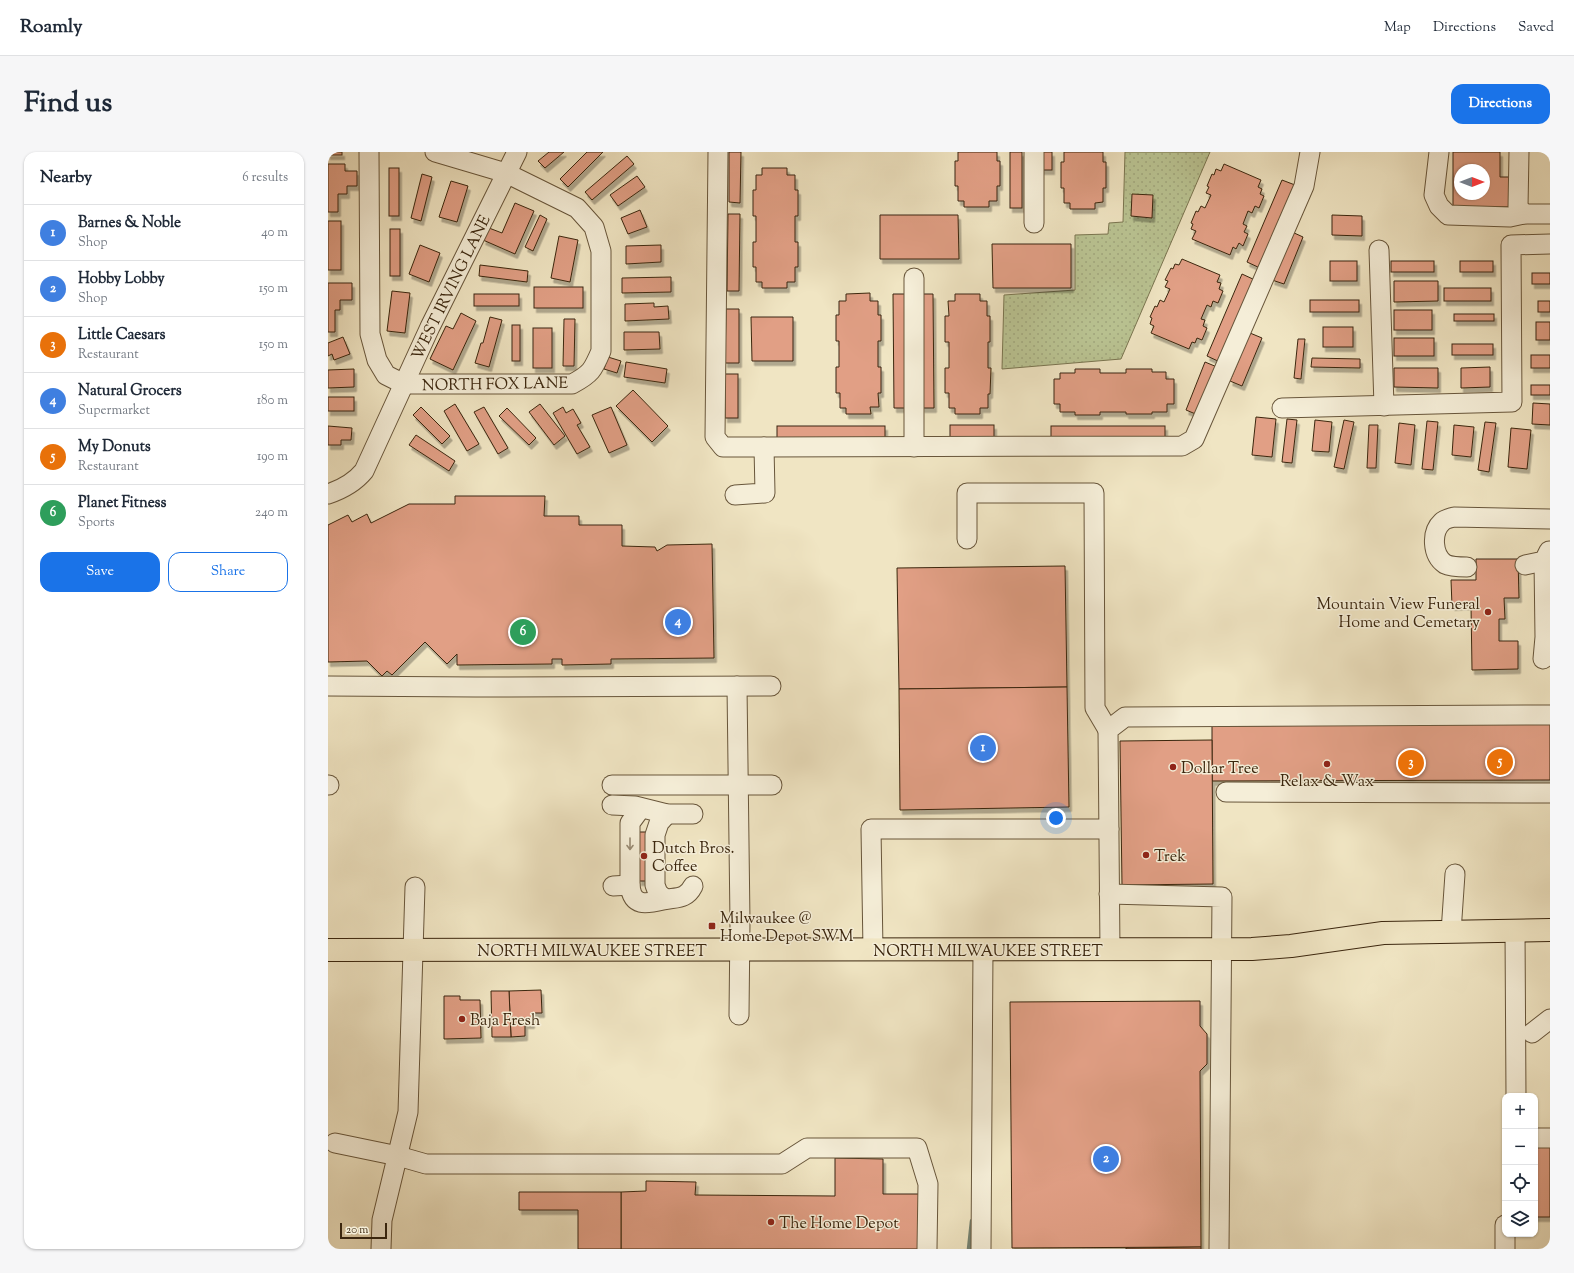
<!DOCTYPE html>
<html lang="en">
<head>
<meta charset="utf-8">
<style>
	:root { --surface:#fff; --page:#f6f6f7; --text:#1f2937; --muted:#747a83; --line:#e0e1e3; --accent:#1a73e8 }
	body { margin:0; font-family:"Sorts Mill Goudy",serif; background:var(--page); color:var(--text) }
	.controls { position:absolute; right:12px; bottom:12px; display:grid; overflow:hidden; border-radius:8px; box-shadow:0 1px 3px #0004 }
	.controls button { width:36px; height:36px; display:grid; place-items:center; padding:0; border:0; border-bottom:1px solid var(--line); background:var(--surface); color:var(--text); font:20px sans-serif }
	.compass { position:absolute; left:1126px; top:12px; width:36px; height:36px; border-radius:50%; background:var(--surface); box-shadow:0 1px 3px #0004; rotate:90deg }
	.scale { position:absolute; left:12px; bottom:10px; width:47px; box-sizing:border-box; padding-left:4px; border:2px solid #3b260e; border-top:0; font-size:11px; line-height:14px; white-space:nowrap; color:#3b260e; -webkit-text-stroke:3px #f5eed8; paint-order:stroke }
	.you { position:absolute; left:728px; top:666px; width:14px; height:14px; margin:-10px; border:3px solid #fff; border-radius:50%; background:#1a73e8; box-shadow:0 0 0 6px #1a73e833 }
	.badge { display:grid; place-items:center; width:26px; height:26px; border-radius:50%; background:var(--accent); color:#fff; font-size:13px; font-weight:700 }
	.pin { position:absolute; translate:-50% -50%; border:2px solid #fff; box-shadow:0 1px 4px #0006 }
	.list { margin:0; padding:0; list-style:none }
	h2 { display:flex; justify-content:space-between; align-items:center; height:52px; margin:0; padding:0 16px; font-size:17px }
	h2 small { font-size:13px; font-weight:400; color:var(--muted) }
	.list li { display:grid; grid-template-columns:26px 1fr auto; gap:12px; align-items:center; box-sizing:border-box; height:56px; padding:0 16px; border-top:1px solid var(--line) }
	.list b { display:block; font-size:15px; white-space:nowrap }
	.list p { margin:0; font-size:13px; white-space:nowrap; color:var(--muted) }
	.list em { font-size:13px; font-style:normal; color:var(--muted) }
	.actions { display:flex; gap:8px; padding:12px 16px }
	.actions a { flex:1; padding:9px 0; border:1px solid var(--accent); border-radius:12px; text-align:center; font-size:14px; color:var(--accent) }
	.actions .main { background:var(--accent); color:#fff }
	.icon { flex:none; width:22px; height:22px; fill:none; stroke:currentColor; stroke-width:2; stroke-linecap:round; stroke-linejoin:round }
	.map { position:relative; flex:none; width:1222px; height:1097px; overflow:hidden; border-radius:12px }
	header { display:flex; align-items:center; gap:24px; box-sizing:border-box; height:56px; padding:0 20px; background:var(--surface); border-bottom:1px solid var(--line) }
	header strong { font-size:19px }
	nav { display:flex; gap:22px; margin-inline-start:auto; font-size:14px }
	.intro { display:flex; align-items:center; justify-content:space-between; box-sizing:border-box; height:96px; padding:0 24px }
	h1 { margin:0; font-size:28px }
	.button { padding:10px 18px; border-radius:12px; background:var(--accent); color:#fff; font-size:14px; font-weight:700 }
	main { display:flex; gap:24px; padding:0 24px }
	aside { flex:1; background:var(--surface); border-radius:12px; box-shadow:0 1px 3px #0004 }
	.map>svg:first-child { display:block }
	.park { fill:url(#park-dots); stroke:#7a7550 }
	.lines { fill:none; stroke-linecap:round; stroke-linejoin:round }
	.stream { stroke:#748272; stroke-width:4.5 }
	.building { fill:#e19f85; stroke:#3b260e; fill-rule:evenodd; filter:url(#shadow) }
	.minor-casing { stroke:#68563b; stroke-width:21 }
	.major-casing { stroke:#3b260e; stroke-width:24 }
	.minor { stroke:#f5eed8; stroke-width:19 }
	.major { stroke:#f0e5c3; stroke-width:22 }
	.oneway { stroke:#988a73 }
	.poi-dot { fill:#8f2418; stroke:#f5eed8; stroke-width:1.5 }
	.labels { text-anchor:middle; stroke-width:3; stroke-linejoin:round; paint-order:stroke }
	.street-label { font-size:16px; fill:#3b260e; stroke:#f5eed8 }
	.poi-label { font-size:16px; fill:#3b260e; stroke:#f5eed8; text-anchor:start }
</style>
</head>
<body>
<header>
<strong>Roamly</strong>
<nav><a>Map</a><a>Directions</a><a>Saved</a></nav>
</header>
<div class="intro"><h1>Find us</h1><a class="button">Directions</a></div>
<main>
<aside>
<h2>Nearby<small>6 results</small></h2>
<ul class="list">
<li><span class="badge" style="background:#3f7fe0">1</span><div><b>Barnes &amp; Noble</b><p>Shop</p></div><em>40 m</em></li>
<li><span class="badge" style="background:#3f7fe0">2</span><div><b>Hobby Lobby</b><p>Shop</p></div><em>150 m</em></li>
<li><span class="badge" style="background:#e8710a">3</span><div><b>Little Caesars</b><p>Restaurant</p></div><em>150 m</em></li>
<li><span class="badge" style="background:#3f7fe0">4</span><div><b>Natural Grocers</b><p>Supermarket</p></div><em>180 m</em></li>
<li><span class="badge" style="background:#e8710a">5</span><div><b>My Donuts</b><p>Restaurant</p></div><em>190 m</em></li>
<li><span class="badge" style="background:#2e9e5b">6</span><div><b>Planet Fitness</b><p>Sports</p></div><em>240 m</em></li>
</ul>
<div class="actions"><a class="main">Save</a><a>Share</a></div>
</aside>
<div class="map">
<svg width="1222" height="1097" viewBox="0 0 1222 1097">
	<defs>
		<pattern id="park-dots" width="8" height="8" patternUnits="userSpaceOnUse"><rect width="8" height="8" fill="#bac493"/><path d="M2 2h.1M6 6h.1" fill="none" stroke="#a1a87e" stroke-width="1.8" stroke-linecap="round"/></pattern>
		<filter id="shadow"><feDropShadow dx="2.5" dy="4.5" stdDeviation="0" flood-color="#0004"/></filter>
	</defs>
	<rect width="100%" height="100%" fill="#f0e5c3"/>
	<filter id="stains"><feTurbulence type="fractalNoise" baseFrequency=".005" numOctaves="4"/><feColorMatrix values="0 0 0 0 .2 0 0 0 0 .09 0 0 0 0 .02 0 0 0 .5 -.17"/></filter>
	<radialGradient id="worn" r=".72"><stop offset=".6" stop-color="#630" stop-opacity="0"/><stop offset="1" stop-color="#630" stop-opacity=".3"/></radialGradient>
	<polygon class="park" points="797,0 882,0 793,207 674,217 676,143 747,138 747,83 780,82 781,71 795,70"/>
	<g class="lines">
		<polyline class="stream" points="641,1097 644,1069"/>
	</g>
	<g class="building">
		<rect x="0" y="0" width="14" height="3"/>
		<polygon points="221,0 236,0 217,16 210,9"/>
		<polygon points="259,0 275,0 240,35 232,27"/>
		<polygon points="401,0 413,0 412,51 401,50"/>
		<polygon points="630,0 669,0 669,9 672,9 672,34 669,34 669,49 661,49 661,55 636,55 636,49 630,49 630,34 627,34 627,9 630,9"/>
		<rect x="682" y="0" width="12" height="56"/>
		<rect x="712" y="0" width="12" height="18"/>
		<polygon points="736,0 775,0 775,10 778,10 778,36 775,36 775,50 767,51 767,57 742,57 742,51 736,51 736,36 733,36 733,10 736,10"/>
		<path d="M1125,0H1172V25H1184V55H1125ZM1132,18H1156V42H1132Z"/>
		<polygon points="299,4 306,12 264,48 257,40"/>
		<polygon points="0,12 17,12 17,19 29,19 29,34 19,34 19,42 10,42 10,60 0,60"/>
		<polygon points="896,12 933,28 930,35 934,37 932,42 936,44 931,56 927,54 924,61 920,59 915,72 919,74 916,80 920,82 915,94 911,91 908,97 905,95 902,103 864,87 868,79 863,77 865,72 863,71 868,59 870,60 873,54 877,56 883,43 878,41 881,35 879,34 884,22 886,23 888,17 893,19"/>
		<rect x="61" y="16" width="10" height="48"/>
		<polygon points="434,16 459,16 459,23 467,23 467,38 470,38 470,64 467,64 467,90 470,90 470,115 467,115 467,130 459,130 459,136 434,136 434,130 428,130 428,115 425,115 425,90 428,90 428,64 425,64 425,38 428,38 428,23 434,23"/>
		<polygon points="94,22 104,25 93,69 83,66"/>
		<polygon points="309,24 317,35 290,54 282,43"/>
		<polygon points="954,28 967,33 932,116 919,110"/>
		<polygon points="123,29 140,34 129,70 111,65"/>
		<polygon points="804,42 825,43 824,66 803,64"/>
		<polygon points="187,51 206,59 187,102 155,88 161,76 174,81"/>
		<polygon points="312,58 319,75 300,82 293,66"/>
		<polygon points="400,62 412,62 411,139 399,139"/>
		<polygon points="212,63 219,67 205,99 197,95"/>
		<polygon points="552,63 630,63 631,107 552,107"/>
		<polygon points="1004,63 1034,64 1034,84 1004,83"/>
		<rect x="0" y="69" width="13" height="49"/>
		<rect x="62" y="77" width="10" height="47"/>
		<polygon points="964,80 975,85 956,132 944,128"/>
		<polygon points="231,84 250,88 242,130 223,126"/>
		<polygon points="664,92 743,92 743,136 665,136"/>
		<polygon points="92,93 112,101 101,130 81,122"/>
		<polygon points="333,93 333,110 298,112 298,94"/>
		<polygon points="854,107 892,123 889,130 893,131 891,137 895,139 890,151 885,149 883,155 879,153 873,167 877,168 875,174 879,176 874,188 869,186 867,191 864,190 861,197 823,181 826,174 822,172 824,166 822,165 827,154 829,155 832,148 836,150 842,137 837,135 840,129 837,128 843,116 845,117 847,112 851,113"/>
		<rect x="1002" y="109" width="27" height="20"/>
		<rect x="1063" y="109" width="43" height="11"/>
		<rect x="1132" y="109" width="33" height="11"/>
		<polygon points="152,113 200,119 199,130 151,124"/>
		<rect x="1204" y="121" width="18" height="11"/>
		<polygon points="914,122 927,128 892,210 879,204"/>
		<polygon points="343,125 343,140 294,141 294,126"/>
		<polygon points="1066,129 1110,129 1110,149 1066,150"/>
		<polygon points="0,131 24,131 24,148 12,148 12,158 7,158 7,180 0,180"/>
		<rect x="206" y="135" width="49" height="21"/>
		<rect x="1116" y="136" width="47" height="13"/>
		<polygon points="64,139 82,141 77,181 59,179"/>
		<polygon points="542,141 542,149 550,149 550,163 553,163 553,189 550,189 550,215 553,215 553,241 550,241 551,255 542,255 543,262 518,262 518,256 512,256 512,241 508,241 508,215 511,215 511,189 508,189 508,163 511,163 511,149 518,149 518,142"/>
		<rect x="146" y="142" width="45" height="12"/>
		<polygon points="565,142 577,142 577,256 566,256"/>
		<polygon points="594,142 605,142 606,256 594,256"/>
		<polygon points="627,142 652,142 652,149 659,149 659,164 662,164 662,190 660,190 660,216 663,216 662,242 660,242 660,256 652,256 652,262 627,262 627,256 621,256 621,241 617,241 617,216 621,216 621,190 617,190 617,164 621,164 620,149 627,149"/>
		<rect x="982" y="148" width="49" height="12"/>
		<rect x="1210" y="149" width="12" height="11"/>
		<polygon points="326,151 326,155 340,154 341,167 297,169 297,152"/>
		<polygon points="398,157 411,157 411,211 397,211"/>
		<rect x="1066" y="158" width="38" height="20"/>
		<polygon points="133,161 148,169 125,218 102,207 118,174 125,177"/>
		<rect x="1126" y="162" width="40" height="7"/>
		<polygon points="162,165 174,168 161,215 147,211 153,191 155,191"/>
		<polygon points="423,165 465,165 465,209 424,209"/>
		<polygon points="236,167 247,167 246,214 235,214"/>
		<rect x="1208" y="170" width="14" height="18"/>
		<rect x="184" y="173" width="8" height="36"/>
		<rect x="995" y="175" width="30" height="20"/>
		<rect x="205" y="176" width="19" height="40"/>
		<polygon points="296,180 331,180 332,197 296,198"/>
		<polygon points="922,181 934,186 914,234 902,229"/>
		<polygon points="15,185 22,202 6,208 4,202 0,204 0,191"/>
		<rect x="1066" y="186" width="40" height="18"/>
		<polygon points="970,187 977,187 973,227 966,226"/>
		<rect x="1124" y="192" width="41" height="11"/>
		<rect x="1203" y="203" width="19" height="13"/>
		<polygon points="280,205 293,209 289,221 276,217"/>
		<polygon points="984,206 1032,207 1032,216 983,215"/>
		<polygon points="298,210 339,217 337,231 296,225"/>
		<polygon points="877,210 889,215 870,263 858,258"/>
		<polygon points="1162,215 1162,235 1133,236 1133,216"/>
		<polygon points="1066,216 1110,216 1110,236 1066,235"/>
		<polygon points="26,217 26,235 0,236 0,218"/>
		<polygon points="747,217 772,217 772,221 798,221 798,217 824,217 824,220 838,220 838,227 846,227 846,252 839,252 839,260 824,260 824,262 798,262 798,260 772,260 772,263 747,263 747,260 732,260 732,252 726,252 726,227 732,227 732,221 747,221"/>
		<rect x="397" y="222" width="13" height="44"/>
		<rect x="1203" y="233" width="19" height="10"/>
		<polygon points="305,238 340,274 324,290 288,254"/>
		<rect x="0" y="245" width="26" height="14"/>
		<polygon points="1205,251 1222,252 1222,273 1204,272"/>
		<polygon points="127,252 151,292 139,299 116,259"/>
		<polygon points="212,252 237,284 226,293 201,260"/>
		<polygon points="93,255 122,284 114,292 85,263"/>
		<polygon points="156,255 180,296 170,302 146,260"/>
		<polygon points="235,255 238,261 245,257 253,271 249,273 262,295 249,302 225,261"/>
		<polygon points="283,255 299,293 281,301 264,263"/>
		<polygon points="179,256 208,286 201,293 171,264"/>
		<polygon points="928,265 948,267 944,305 924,303"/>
		<polygon points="959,267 969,268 964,311 954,310"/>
		<polygon points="987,268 1004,270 1001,300 984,299"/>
		<polygon points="1016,268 1026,270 1016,317 1006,315"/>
		<polygon points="1099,269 1110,270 1105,318 1094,317"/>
		<polygon points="1157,270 1168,271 1161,320 1150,318"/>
		<polygon points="1071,271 1087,273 1083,313 1067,311"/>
		<rect x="622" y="273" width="44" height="13"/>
		<polygon points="1041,273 1050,273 1048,316 1039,316"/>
		<polygon points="1126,273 1146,275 1143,305 1124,303"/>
		<polygon points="0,274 24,276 23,288 13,288 13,293 0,293"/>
		<rect x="449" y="274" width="108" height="12"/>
		<rect x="723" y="274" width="114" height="12"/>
		<polygon points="1183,276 1203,278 1199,317 1180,315"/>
		<polygon points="88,283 127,309 121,319 81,293"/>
		<polygon points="127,344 217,344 216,364 251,364 251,373 294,373 294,394 327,395 329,399 339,393 384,392 386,506 283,507 283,512 234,513 234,507 224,507 224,512 129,513 129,502 119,512 97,490 64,523 59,519 54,524 39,509 0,510 0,373 20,363 24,370 39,362 43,371 81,352 127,352"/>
		<polygon points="1148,407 1190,407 1191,446 1176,446 1177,467 1171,467 1171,489 1190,489 1190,517 1144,518 1143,453 1124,454 1123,428 1148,428"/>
		<polygon points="737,414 739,535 571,537 569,416"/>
		<polygon points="739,535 741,655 572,658 571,537"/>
		<polygon points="1222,572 1222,628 884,629 884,574"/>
		<polygon points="884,588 885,732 794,733 792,589"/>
		<rect x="311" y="680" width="9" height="49"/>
		<polygon points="213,838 214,861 204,861 204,872 197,872 197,884 183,885 181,839"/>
		<polygon points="163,839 181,839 183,885 164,885"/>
		<polygon points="116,844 132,844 132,848 152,848 153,886 116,887"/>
		<polygon points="872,849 872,874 879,882 879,912 872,919 873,1095 684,1096 682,850"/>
		<rect x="1207" y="991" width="15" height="74"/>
		<polygon points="507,1006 555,1007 555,1042 593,1042 592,1097 293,1097 293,1040 318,1039 318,1029 368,1030 367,1043 507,1044"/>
		<polygon points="191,1040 293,1040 293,1097 250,1097 250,1058 191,1058"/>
		<polygon points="873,1095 873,1097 798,1097 798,1096"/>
	</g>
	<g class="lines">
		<defs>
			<g id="minor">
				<path d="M41,0L42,182L49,208L58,223L76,232H244C263,222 265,218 273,199V99L266,75L249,56L178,21L107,0"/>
				<polyline points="390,0 387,285 395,295 854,294 866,287 976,34 982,0"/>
				<polyline points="1111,0 1106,43 1111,54 1120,63 1182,65 1196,62 1222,62"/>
				<polyline points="1191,0 1190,55 1196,62"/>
				<polyline points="706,71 706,0"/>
				<polyline points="1051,98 1056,254"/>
				<polyline points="586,126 586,295"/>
				<polyline points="954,256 1184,250 1183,93 1222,92"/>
				<path d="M0,342C15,337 26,331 36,319L102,175L189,0"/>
				<polyline points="407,343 437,341 436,295"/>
				<polyline points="639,387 639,341 766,341 767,556 780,578"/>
				<polyline points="1197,413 1216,409 1221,399"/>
				<path d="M1139,415C1132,415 1123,415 1117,412C1104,403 1103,380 1114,370C1117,367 1123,366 1126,365L1222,367"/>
				<polyline points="1215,507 1217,485 1216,409"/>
				<polyline points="0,534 148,535 443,534"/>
				<polyline points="409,534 412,770 411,863"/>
				<polyline points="0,633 1,633"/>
				<polyline points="284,633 444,633"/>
				<polyline points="898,640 1222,641"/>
				<polyline points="284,653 307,654 339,662 365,662"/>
				<path d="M313,656L302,671V733C304,755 318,752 335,748C348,745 358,748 365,734"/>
				<polyline points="285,734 302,733"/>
				<polyline points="781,742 894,745 891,1097"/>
				<polyline points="337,747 330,741 327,733 327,683 331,671 339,662"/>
				<polyline points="1187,778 1188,944"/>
				<polyline points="1123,780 1127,722"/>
				<polyline points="545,798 543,677 781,677"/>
				<polyline points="782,798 780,578 797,565 1222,563"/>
				<polyline points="1204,881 1222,867"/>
				<polyline points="1207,986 1222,986"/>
				<polyline points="7,991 70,1004 98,1012 454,1012 479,996 589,996 600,1032 599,1097"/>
				<polyline points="53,1097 54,1068 80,960 87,735"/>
				<polyline points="653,1097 655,798"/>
				<polyline points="1177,1097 1177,1073"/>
			</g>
			<polyline id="major" points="0,798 924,797 963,794 1055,781 1222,778"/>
		</defs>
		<use href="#minor" class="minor-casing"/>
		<use href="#major" class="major-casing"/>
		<use href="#minor" class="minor"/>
		<use href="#major" class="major"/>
	</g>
	<defs><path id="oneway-shaft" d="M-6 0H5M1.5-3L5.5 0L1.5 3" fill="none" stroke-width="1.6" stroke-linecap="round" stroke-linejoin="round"/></defs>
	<use class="oneway" href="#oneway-shaft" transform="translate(302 692) rotate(90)"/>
	<g class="poi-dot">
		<circle cx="1160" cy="460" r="4"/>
		<circle cx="999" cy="612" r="4"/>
		<circle cx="845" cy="615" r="4"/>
		<circle cx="818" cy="703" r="4"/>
		<circle cx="316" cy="704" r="4"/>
		<rect x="380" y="770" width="8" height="8" rx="2"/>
		<circle cx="134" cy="867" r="4"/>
		<circle cx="443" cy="1070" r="4"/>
	</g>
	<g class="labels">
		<g class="street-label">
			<text transform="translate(122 135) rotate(-64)" y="6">WEST IRVING LANE</text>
			<text transform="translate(167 231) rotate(-1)" y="6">NORTH FOX LANE</text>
			<text x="264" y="804">NORTH MILWAUKEE STREET</text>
			<text x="660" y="804">NORTH MILWAUKEE STREET</text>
		</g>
		<g class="poi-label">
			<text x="1152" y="457" text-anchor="end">Mountain View Funeral<tspan x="1152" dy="18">Home and Cemetary</tspan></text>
			<text x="853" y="621">Dollar Tree</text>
			<text x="999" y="634" text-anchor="middle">Relax &amp; Wax</text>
			<text x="324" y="701">Dutch Bros.<tspan x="324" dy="18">Coffee</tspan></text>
			<text x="826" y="709">Trek</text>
			<text x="392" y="771">Milwaukee @<tspan x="392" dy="18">Home Depot SWM</tspan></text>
			<text x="142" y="873">Baja Fresh</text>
			<text x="451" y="1076">The Home Depot</text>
		</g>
	</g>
	<rect width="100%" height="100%" filter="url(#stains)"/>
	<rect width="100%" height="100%" fill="url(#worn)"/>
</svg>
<div class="controls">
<button>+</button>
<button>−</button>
<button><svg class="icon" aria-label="locate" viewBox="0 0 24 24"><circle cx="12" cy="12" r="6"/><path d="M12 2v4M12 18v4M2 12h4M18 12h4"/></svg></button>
<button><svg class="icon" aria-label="layers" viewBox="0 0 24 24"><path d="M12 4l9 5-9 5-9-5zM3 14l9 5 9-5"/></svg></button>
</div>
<svg class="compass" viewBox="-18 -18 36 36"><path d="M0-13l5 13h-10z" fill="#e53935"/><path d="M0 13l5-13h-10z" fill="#747a83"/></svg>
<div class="scale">20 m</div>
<div class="you"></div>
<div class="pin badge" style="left:655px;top:596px;background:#3f7fe0">1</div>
<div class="pin badge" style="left:778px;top:1007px;background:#3f7fe0">2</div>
<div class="pin badge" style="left:1083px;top:611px;background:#e8710a">3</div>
<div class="pin badge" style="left:350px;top:470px;background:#3f7fe0">4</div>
<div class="pin badge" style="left:1172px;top:610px;background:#e8710a">5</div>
<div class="pin badge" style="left:195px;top:480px;background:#2e9e5b">6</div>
</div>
</main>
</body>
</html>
